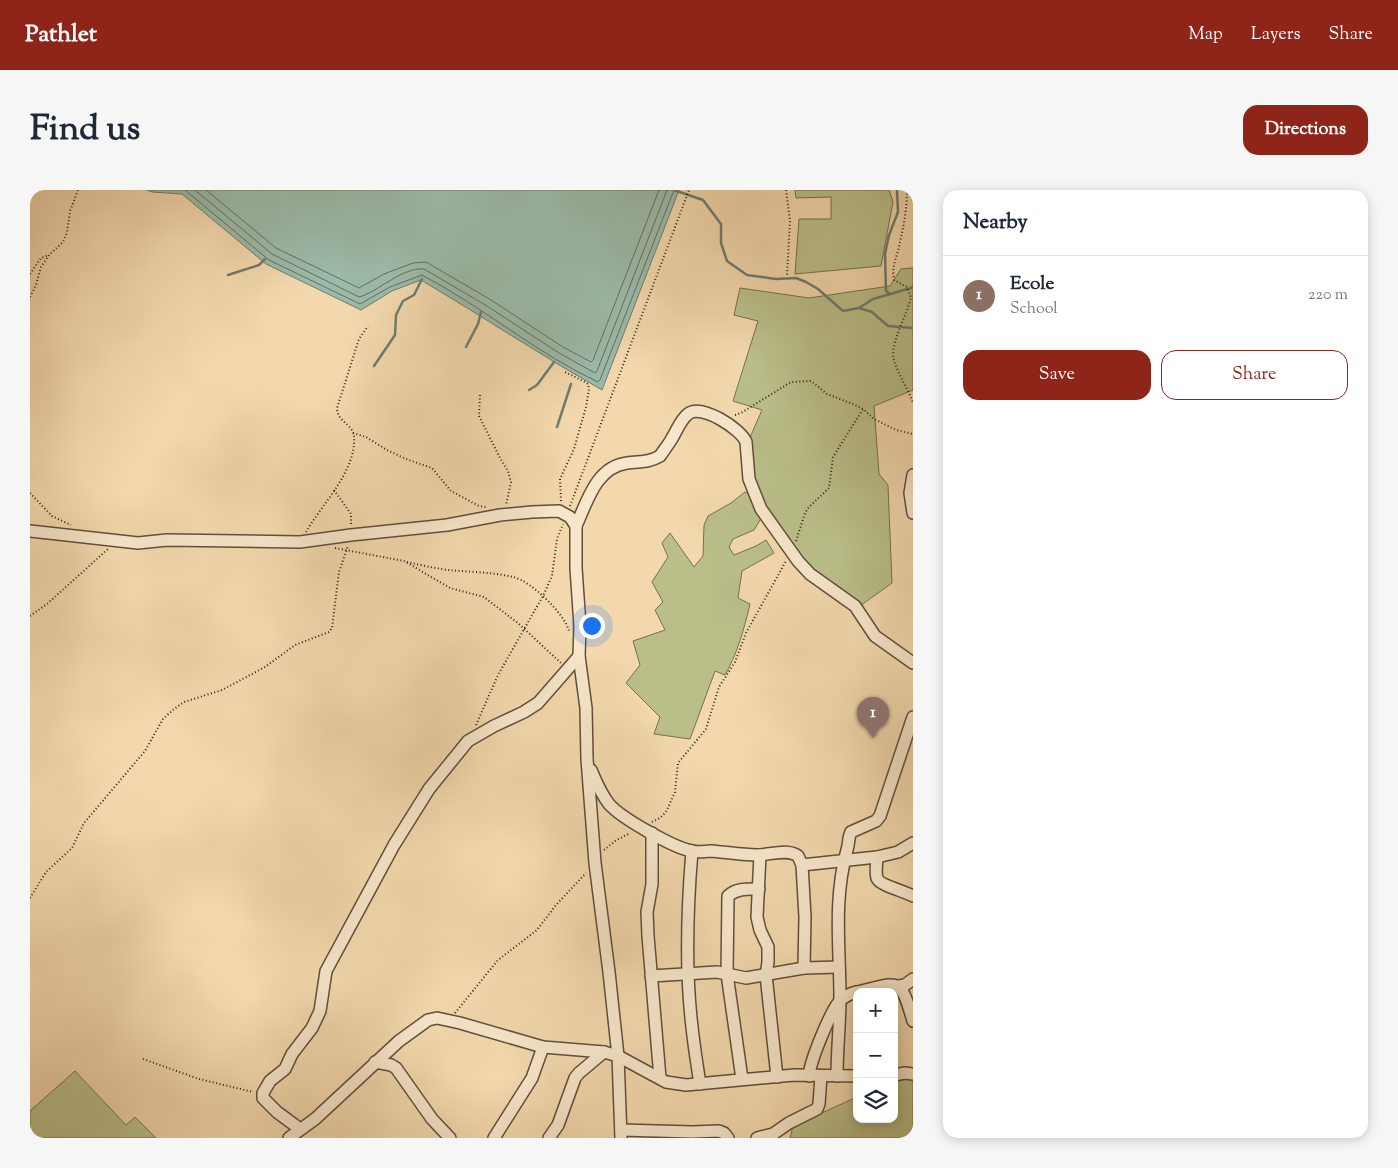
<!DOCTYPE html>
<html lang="en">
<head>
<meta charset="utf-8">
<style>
	:root { --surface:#fff; --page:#f6f6f7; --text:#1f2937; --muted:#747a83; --line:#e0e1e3; --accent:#8f2418 }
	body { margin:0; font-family:"Sorts Mill Goudy",serif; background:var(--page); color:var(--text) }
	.controls { position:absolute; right:15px; bottom:15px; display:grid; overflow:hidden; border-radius:10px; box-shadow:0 2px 12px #0003 }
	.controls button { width:45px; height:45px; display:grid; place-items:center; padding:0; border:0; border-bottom:1px solid var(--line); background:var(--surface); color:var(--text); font:25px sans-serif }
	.you { position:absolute; left:561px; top:435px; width:18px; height:18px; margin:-12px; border:4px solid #fff; border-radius:50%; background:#1a73e8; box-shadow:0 0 0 8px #1a73e833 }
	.badge { display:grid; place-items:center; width:32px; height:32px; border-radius:50%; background:var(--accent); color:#fff; font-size:16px; font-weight:700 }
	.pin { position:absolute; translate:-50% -41px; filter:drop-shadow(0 1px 2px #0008) }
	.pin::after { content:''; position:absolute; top:26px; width:18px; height:15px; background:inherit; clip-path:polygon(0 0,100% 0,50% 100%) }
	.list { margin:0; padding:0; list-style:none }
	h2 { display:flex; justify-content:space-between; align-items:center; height:65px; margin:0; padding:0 20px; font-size:21px }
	h2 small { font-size:16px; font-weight:400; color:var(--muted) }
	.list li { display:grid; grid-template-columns:32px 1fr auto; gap:15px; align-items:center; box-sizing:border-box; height:80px; padding:0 20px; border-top:1px solid var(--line) }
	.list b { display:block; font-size:19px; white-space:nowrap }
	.list p { margin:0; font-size:16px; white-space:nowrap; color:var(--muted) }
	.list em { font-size:16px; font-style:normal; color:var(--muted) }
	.actions { display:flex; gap:10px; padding:15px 20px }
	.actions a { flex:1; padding:11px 0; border:1px solid var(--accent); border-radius:15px; text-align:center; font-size:18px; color:var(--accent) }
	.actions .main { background:var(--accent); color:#fff }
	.icon { flex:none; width:28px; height:28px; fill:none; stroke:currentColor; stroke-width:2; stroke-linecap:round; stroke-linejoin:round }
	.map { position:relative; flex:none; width:883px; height:948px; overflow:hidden; border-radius:15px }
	header { display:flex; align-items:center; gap:30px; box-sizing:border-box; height:70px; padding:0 25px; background:var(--accent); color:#fff }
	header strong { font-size:24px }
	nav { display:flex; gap:28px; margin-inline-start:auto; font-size:18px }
	.intro { display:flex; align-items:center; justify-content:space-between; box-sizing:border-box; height:120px; padding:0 30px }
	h1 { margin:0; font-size:35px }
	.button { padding:12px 22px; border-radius:15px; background:var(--accent); color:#fff; font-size:18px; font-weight:700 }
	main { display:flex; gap:30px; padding:0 30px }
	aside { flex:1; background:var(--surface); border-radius:15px; box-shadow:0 2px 12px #0003 }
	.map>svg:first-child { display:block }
	.green { fill:#babf8a; stroke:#757050 }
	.water { fill:#9bbaa9; stroke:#707c6e }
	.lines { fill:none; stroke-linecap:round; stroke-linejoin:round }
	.shore { stroke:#666d60; stroke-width:1 }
	.stream { stroke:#707c6e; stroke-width:2.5 }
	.minor-casing { stroke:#614e3c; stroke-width:14 }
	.path { stroke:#302016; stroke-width:2; stroke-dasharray:1 2.5; stroke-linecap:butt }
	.minor { stroke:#f7e6ca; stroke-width:11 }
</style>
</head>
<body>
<header>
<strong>Pathlet</strong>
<nav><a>Map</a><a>Layers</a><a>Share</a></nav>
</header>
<div class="intro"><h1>Find us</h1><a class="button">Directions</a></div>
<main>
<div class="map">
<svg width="883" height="948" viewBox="0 0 883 948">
	<rect width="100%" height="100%" fill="#f3d8ad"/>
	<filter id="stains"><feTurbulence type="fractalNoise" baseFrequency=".004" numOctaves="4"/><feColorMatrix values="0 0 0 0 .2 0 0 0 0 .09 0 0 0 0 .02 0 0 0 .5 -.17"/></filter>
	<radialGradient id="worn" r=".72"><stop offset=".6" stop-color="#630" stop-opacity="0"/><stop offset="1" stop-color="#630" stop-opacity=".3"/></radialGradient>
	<g class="green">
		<polygon points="765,0 859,0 863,12 851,76 765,84 769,29 801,29 801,7 766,8"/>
		<path d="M883,78V200L844,216L849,284L858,295L862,393L830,416L790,387L767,366L735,322L724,340L703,349L699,357L704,365L726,356L736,350L744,363L712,381L708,408L720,414C714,439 708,462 695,485L685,481L660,549L624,544L630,527L596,493L610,475L603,451L635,440L625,420L633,412L622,392L638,367L632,353L640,343L664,377L673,366L674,335L678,326L701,313L715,302L729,309L723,296L718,252L732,220L703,211L728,131L704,125L710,98L779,108L860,96L871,79Z"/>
		<polygon points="45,881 96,935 105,927 126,948 0,948 0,921"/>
		<polygon points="883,887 883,948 760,948 763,936 827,907 827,929 864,929 864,890"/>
	</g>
	<path class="water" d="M117,0H649L572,200C510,165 452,126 391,90L362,101L331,120L236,74L152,4L122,2Z"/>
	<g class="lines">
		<g class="shore">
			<path d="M155,0L239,70L330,114L360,97L392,85C453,117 506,163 568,192L570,190L644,0"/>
			<path d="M165,0L242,64L329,107C348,102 372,77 394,79L457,116L529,163L565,183L567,181L637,0"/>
			<polyline points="176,0 246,58 329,98 354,84 383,73 396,72 461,110 533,157 561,172 563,170 629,0"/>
		</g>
		<g class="stream">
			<polyline points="644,0 673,10 691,34 691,53 697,71 717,85 746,89 766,88 776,92 788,99 813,121 829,118 843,109 881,98 883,96"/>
			<polyline points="198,85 229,75 235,69"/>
			<polyline points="860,104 856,101 855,64 859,45 868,22 867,0"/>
			<polyline points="829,118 842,122 858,136 883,138"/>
			<polyline points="436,157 448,134 451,122"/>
			<polyline points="344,176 365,145 366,125 373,111 384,105 392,89"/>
			<polyline points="499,200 507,195 524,172"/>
			<polyline points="527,237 541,194"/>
		</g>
		<defs>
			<g id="minor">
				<polyline points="883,285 880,303 883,323"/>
				<path d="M546,336C557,312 566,277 597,273C610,271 618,273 630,266C634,260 638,255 641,250C646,242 651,229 658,224C671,213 711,239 716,252L719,289L731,319L768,371L780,384L825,416L845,446L883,473"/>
				<polyline points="0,341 108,353 137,350 270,352 321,345 417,335 470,325 502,322 529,321 540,327 546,336 546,378 550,436 549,466 556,518 557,569 565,673 579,782 588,866 591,948"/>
				<path d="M561,580C566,592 571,604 579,614C591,628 644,658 662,661C668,663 675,661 681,661C696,662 712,665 727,665C739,665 758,658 768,666L772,675L847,667L868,662L883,653"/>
				<polyline points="622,643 622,694 617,722 618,746 630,888"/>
				<path d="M662,661C657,720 655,779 662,837C664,856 667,875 670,894"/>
				<polyline points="730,665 727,727 730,740 738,757 738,772 736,785 747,887"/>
				<path d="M847,667C847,674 845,682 847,688C849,695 874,701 883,706"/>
				<polyline points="772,675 775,727 774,778"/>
				<polyline points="621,786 687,782 716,788 774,778 809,777"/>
				<polyline points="869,796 875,795 883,789"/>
				<path d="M828,802C870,792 870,786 883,831"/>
				<polyline points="345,872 361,875 366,878 402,929 420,948"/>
				<polyline points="864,885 875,883 883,884"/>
				<path d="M779,886C780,871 800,823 809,812C813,807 821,803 827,802"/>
				<path d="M807,886C807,860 810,834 810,809C810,758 803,710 817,660C819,654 818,648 821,642L846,631L850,626L883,527"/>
				<path d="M712,889L697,784L698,706C707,698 718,699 729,699"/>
				<polyline points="270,939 247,922 233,908 233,903 240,891 255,879 262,864 282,838 290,821 296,781 364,655 399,599 438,551 464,536 494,522 508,513 549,466"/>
				<polyline points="591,940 662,942 689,941 694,943 698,948"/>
				<polyline points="259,948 285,929 369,851 398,830 407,828 430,833 513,857 574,862 588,866 636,892 656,895 764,885 827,886"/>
				<polyline points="464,948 502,888 513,857"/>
				<polyline points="519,948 528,935 545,888 549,883 574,862"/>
				<polyline points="727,948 743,944 759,933 787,919 789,914 791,886"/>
			</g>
		</defs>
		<use href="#minor" class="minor-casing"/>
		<g class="path">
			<polyline points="756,0 760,31 757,85"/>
			<path d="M877,0C877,17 874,35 870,52C868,65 861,76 864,90L877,97L881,107C878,124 859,154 864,170C868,185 878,198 883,213"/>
			<polyline points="0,84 11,68 19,65"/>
			<polyline points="0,107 6,95 11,77 19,65 33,52 37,42 40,21 48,0"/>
			<polyline points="450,205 449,226 470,268 478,281 481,292 476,315"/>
			<polyline points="705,225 711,223 761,192 781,191 797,204 823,214 833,219 844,229 866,240 883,244"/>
			<polyline points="323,243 336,247 357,260 376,269 402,278 421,301 449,316 456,317"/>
			<polyline points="304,300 321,324 321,334"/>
			<polyline points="0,303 22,326 41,335"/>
			<polyline points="531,311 530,289 544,259 556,217 559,199 558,194 555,192 533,181"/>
			<polyline points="540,316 659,0"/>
			<path d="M276,342C292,314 327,280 324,246C322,233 307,232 307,218L329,149L338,136"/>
			<polyline points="766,351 775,323 779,317 799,298 803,267 833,219"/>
			<polyline points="305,358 374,371 420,398 454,407 489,434 531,473"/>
			<path d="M377,372C390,375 404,378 418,380C439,382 462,382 483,387C501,391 534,423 539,441"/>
			<polyline points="0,426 17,414 78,359"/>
			<polyline points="446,535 468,485 513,406 522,386 527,349 533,334"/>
			<polyline points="622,632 630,628 636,622 645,602 648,573 676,539 689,497 705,472 716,443 756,371"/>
			<polyline points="574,660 585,651 600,643"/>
			<polyline points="0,708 16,682 42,658 54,633 115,561 133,529 144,519 154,512 192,500 235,477 265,455 299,442 302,438 309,382 318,356"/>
			<polyline points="425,823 468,770 507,740 526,715 556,683"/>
			<polyline points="113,869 169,889 223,902"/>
		</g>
		<use href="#minor" class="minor"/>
	</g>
	<rect width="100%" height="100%" filter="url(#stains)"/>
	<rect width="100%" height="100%" fill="url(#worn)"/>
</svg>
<div class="controls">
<button>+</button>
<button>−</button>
<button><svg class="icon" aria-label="layers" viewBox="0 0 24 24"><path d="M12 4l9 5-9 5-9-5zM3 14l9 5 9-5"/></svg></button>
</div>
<div class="you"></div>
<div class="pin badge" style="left:843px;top:548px;background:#8d6e63">1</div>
</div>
<aside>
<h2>Nearby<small></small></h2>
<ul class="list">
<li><span class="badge" style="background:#8d6e63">1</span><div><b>Ecole</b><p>School</p></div><em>220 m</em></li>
</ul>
<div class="actions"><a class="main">Save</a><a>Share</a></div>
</aside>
</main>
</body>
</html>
